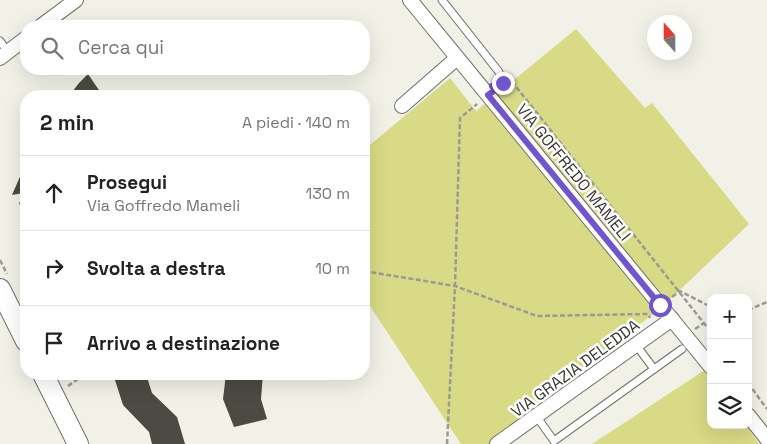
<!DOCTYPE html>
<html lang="it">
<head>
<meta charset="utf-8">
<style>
	:root { --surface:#fff; --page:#f6f6f6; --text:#222; --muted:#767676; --line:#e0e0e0 }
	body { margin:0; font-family:"Space Grotesk",sans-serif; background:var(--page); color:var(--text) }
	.controls { position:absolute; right:15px; bottom:15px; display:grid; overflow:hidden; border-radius:10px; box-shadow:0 5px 20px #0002 }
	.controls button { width:45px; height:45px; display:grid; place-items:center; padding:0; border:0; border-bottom:1px solid var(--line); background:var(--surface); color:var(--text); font:25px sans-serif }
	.compass { position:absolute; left:647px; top:15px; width:45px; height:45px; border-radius:50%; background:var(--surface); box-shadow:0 5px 20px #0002; rotate:339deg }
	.stop { position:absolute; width:15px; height:15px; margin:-11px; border:4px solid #7155ce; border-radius:50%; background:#fff }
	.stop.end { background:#7155ce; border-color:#fff; box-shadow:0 1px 5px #0008 }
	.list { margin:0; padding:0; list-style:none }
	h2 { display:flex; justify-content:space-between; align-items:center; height:65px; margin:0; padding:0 20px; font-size:21px }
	h2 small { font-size:16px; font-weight:400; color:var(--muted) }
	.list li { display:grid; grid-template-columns:32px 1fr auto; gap:15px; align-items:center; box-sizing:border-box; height:75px; padding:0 20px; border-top:1px solid var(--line) }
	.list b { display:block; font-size:19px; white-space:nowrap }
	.list p { margin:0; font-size:16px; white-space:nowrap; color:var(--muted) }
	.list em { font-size:16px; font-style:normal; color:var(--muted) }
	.icon { flex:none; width:28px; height:28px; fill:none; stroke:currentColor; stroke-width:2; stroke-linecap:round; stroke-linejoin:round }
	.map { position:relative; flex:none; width:767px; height:444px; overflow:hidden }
	.search { position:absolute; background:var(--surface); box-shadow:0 5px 20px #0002; left:20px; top:20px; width:350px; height:55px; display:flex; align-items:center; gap:12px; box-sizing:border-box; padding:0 18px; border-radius:20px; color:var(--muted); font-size:19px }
	.panel { position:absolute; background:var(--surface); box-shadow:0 5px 20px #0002; left:20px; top:90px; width:350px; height:290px; border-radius:20px }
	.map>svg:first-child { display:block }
	.green { fill:#d8da86 }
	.building { fill:#4b4b43 }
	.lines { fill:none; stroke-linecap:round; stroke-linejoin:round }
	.lane-casing { stroke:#6f7066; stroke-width:9 }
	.street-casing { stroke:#6f7066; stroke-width:16 }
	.secondary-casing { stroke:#6f7066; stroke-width:22 }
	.path { stroke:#9a9b93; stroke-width:2.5; stroke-dasharray:5 2.5; stroke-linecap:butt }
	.lane { stroke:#fff; stroke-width:7 }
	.street { stroke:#fff; stroke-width:14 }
	.secondary { stroke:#fff; stroke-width:20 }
	.route { stroke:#7155ce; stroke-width:6 }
	.labels { text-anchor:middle; stroke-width:5; stroke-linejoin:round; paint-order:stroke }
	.street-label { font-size:16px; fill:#363732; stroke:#fff }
</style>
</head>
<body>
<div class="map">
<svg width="767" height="444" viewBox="0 0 767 444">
	<rect width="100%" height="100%" fill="#f1f1e7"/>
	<g class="green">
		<polygon points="576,29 645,108 652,103 749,224 660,309 521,414 527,424 497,444 461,444 364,297 364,150 450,78 476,111"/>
		<polygon points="705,370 711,378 711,425 746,425 759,444 592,444"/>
	</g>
	<g class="building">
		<polygon points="88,74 103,96 69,96 79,83"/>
		<polygon points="26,163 26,210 22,209 19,203 23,198 23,193 12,195"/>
		<polygon points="123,374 146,374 152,393 177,417 185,444 152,444 149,432 123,405 114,377"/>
		<polygon points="226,374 263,374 261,399 267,419 234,427 223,399"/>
	</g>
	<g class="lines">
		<defs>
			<g id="lane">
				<polyline points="442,0 499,72"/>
				<polyline points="0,41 8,52"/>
				<polyline points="636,345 654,369"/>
				<polyline points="537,417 554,441 682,349"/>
			</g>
			<g id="street">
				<polyline points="410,0 711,367"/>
				<polyline points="41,26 76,0"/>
				<polyline points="0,58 26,38"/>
				<polyline points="402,106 457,58"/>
				<polyline points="748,415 767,439"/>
				<polyline points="497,444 672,319"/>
			</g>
			<g id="secondary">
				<polyline points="0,289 26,341"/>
				<polyline points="43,374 78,444"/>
			</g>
		</defs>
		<use href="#lane" class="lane-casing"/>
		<use href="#street" class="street-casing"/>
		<use href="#secondary" class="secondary-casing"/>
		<g class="path">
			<polyline points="496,85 513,83 711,332"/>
			<polyline points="0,260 7,274"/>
			<polyline points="364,271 455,286 537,316 648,314 650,318"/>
			<polyline points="672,297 680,291 711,307"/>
			<polyline points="748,310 767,302"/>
			<polyline points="695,329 704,323"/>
			<polyline points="748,383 767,409"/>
			<polyline points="68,386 85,374"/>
			<polyline points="447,444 455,286 460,118 477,104"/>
		</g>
		<use href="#lane" class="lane"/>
		<use href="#street" class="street"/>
		<use href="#secondary" class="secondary"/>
	</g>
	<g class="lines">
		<polyline class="route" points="503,83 492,86 495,90 488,95 660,305"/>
	</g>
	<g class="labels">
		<g class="street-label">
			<text transform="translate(574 172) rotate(51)" y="6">VIA GOFFREDO MAMELI</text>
			<text transform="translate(575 368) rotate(-36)" y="6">VIA GRAZIA DELEDDA</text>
		</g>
	</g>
</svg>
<div class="controls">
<button>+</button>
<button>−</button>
<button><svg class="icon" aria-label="layers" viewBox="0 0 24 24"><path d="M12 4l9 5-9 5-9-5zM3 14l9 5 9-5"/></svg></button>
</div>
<svg class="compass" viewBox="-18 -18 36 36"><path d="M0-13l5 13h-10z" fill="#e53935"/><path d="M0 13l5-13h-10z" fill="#767676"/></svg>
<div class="stop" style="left:660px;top:305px"></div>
<div class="stop end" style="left:503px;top:83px"></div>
<div class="search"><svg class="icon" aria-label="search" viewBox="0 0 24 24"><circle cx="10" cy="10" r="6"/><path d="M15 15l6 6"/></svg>Cerca qui</div>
<section class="panel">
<h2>2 min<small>A piedi · 140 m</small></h2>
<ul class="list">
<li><svg class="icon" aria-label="ahead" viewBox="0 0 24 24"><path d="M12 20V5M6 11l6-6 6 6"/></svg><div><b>Prosegui</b><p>Via Goffredo Mameli</p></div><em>130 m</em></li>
<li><svg class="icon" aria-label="right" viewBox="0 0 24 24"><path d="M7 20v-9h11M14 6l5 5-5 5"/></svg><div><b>Svolta a destra</b></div><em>10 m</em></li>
<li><svg class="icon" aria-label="arrive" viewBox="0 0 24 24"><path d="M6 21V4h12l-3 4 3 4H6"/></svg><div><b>Arrivo a destinazione</b></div></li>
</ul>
</section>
</div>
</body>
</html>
